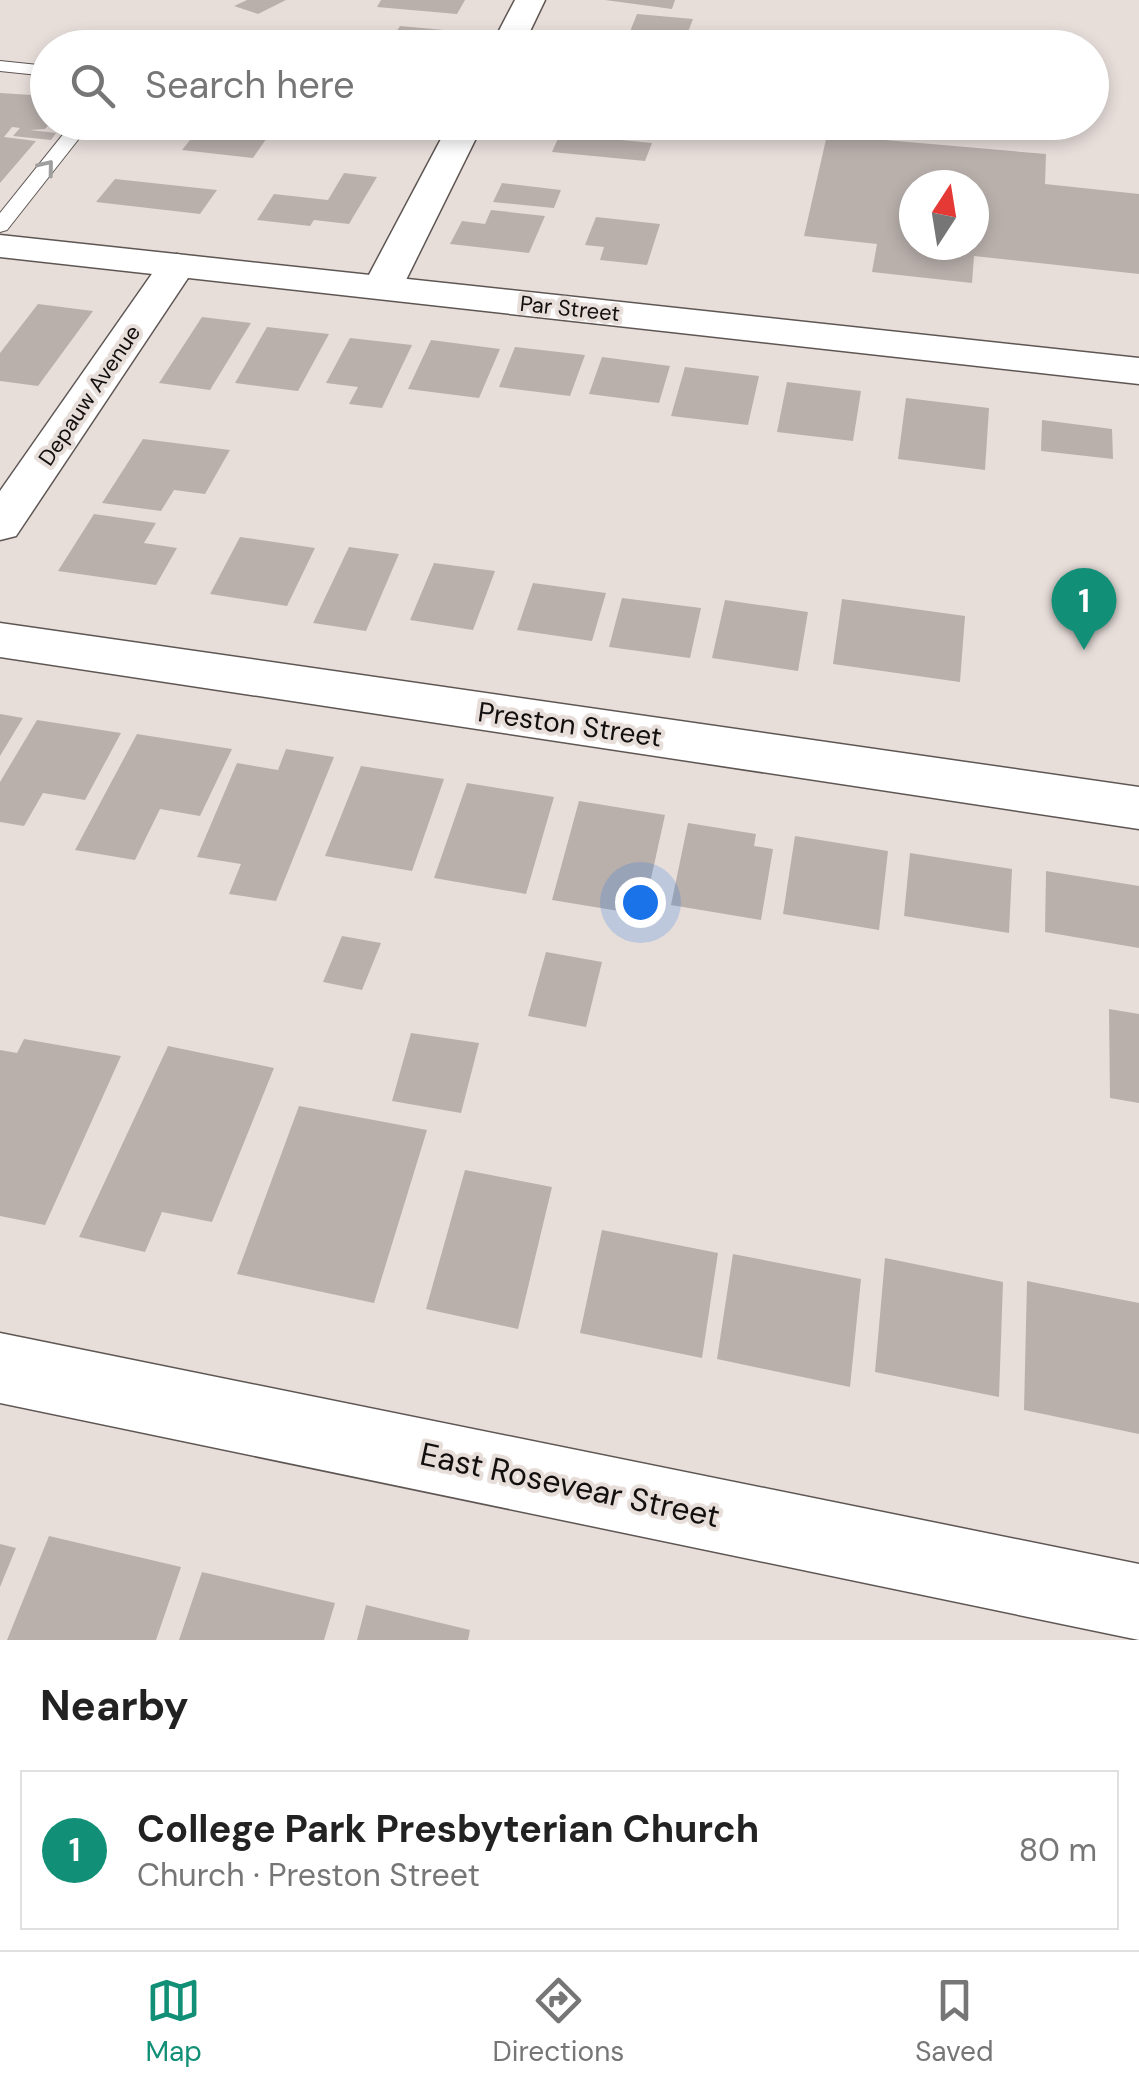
<!DOCTYPE html>
<html lang="en">
<head>
<meta charset="utf-8">
<style>
	:root { --surface:#fff; --page:#f6f6f6; --text:#222; --muted:#767676; --line:#e0e0e0; --accent:#129077 }
	body { margin:0; font-family:"DM Sans",sans-serif; background:var(--page); color:var(--text) }
	.compass { position:absolute; left:899px; top:170px; width:90px; height:90px; border-radius:50%; background:var(--surface); box-shadow:0 5px 15px #0003; rotate:12deg }
	.you { position:absolute; left:640px; top:902px; width:35px; height:35px; margin:-25px; border:8px solid #fff; border-radius:50%; background:#1a73e8; box-shadow:0 0 0 15px #1a73e833 }
	.badge { display:grid; place-items:center; width:65px; height:65px; border-radius:50%; background:var(--accent); color:#fff; font-size:32px; font-weight:700 }
	.pin { position:absolute; translate:-50% -82px; filter:drop-shadow(0 2px 5px #0008) }
	.pin::after { content:''; position:absolute; top:52px; width:35px; height:30px; background:inherit; clip-path:polygon(0 0,100% 0,50% 100%) }
	.list { margin:0; padding:0; list-style:none }
	h2 { display:flex; justify-content:space-between; align-items:center; height:130px; margin:0; padding:0 40px; font-size:42px }
	h2 small { font-size:32px; font-weight:400; color:var(--muted) }
	.list li { display:grid; grid-template-columns:65px 1fr auto; gap:30px; align-items:center; box-sizing:border-box; height:160px; margin:0 20px 20px; padding:0 20px; border:2px solid var(--line); border-radius:0px }
	.list b { display:block; font-size:38px; white-space:nowrap }
	.list p { margin:0; font-size:32px; white-space:nowrap; color:var(--muted) }
	.list em { font-size:32px; font-style:normal; color:var(--muted) }
	.icon { flex:none; width:55px; height:55px; fill:none; stroke:currentColor; stroke-width:2; stroke-linecap:round; stroke-linejoin:round }
	.map { position:relative; flex:none; width:1139px; height:1640px; overflow:hidden }
	.search { position:absolute; background:var(--surface); box-shadow:0 5px 15px #0003; left:30px; right:30px; top:30px; height:110px; display:flex; align-items:center; gap:25px; box-sizing:border-box; padding:0 35px; border-radius:55px; color:var(--muted); font-size:38px }
	.sheet { height:310px; background:var(--surface) }
	nav { display:flex; justify-content:space-around; align-items:center; box-sizing:border-box; height:140px; border-top:2px solid var(--line); background:var(--surface); font-size:28px; color:var(--muted) }
	nav a { display:grid; justify-items:center; gap:5px }
	nav .on { color:var(--accent) }
	.map>svg:first-child { display:block }
	.building { fill:#b9b0ac; fill-rule:evenodd }
	.lines { fill:none; stroke-linecap:round; stroke-linejoin:round }
	.lane-casing { stroke:#5e5653; stroke-width:2 }
	.street-casing { stroke:#5e5653; stroke-width:3 }
	.secondary-casing { stroke:#5e5653; stroke-width:3 }
	.lane { fill:#fff; fill-rule:evenodd }
	.street { fill:#fff; fill-rule:evenodd }
	.secondary { fill:#fff; fill-rule:evenodd }
	.oneway { stroke:#a09f9f }
	.labels { text-anchor:middle; stroke-width:8; stroke-linejoin:round; paint-order:stroke }
	.far-street-label { font-size:22px; fill:#120f0e; stroke:#e7deda }
	.street-label { font-size:28px; fill:#120f0e; stroke:#e7deda }
	.near-street-label { font-size:32px; fill:#120f0e; stroke:#e7deda }
</style>
</head>
<body>
<div class="map">
<svg width="1139" height="1640" viewBox="0 0 1139 1640">
	<rect width="100%" height="100%" fill="#e7deda"/>
	<g class="building">
		<polygon points="247,0 286,0 258,14 234,6"/>
		<polygon points="381,0 465,0 457,14 377,7"/>
		<polygon points="605,0 675,0 672,9"/>
		<polygon points="637,14 693,19 685,40 629,34"/>
		<polygon points="400,26 444,30 433,48 386,48"/>
		<polygon points="595,38 665,45 665,48 591,48"/>
		<polygon points="0,93 48,96 48,122 51,122 45,129 30,130 56,133 51,140 13,136 20,128 12,127 4,137 36,141 0,183"/>
		<polygon points="334,122 401,122 396,131"/>
		<polygon points="561,122 636,122 631,134 560,126"/>
		<polygon points="202,125 271,132 253,158 182,150"/>
		<polygon points="560,134 652,143 645,161 552,152"/>
		<path d="M827,135L1046,154L1045,184L1139,194V274L974,256L972,283L872,272L877,244L804,236ZM914,185H974V245H914Z"/>
		<polygon points="344,173 377,177 349,224 314,220 310,226 257,220 274,194 328,200"/>
		<polygon points="115,179 217,190 200,214 96,202"/>
		<polygon points="502,183 561,190 554,208 493,202"/>
		<polygon points="491,210 545,216 529,253 450,244 462,221 485,224"/>
		<polygon points="596,217 660,224 647,265 600,260 604,247 585,245"/>
		<polygon points="38,304 93,311 38,386 0,381 0,353"/>
		<polygon points="202,317 251,323 210,390 159,383"/>
		<polygon points="267,327 329,334 298,391 235,383"/>
		<polygon points="350,338 412,345 382,408 349,404 358,387 326,383"/>
		<polygon points="431,340 500,349 479,398 408,389"/>
		<polygon points="515,347 585,355 570,396 499,387"/>
		<polygon points="602,357 670,366 659,403 589,394"/>
		<polygon points="685,367 759,376 748,425 671,416"/>
		<polygon points="787,382 861,391 853,441 777,432"/>
		<polygon points="906,398 989,408 985,470 898,459"/>
		<polygon points="1042,420 1112,429 1113,459 1041,451"/>
		<polygon points="143,439 230,450 205,494 174,490 161,511 102,503"/>
		<polygon points="94,514 156,523 144,543 177,548 156,585 58,571"/>
		<polygon points="240,537 315,548 287,606 210,594"/>
		<polygon points="349,547 399,554 366,631 313,623"/>
		<polygon points="434,563 495,571 473,630 410,620"/>
		<polygon points="533,583 606,593 592,641 517,630"/>
		<polygon points="622,598 701,608 690,658 609,647"/>
		<polygon points="842,599 965,616 960,682 833,664"/>
		<polygon points="725,600 808,612 798,671 712,658"/>
		<polygon points="0,714 23,718 0,756"/>
		<polygon points="37,720 121,733 85,800 43,793 24,826 0,822 0,782"/>
		<polygon points="137,734 232,749 200,816 160,809 135,860 75,850"/>
		<polygon points="286,749 334,757 276,901 229,894 241,864 197,857 237,763 278,770"/>
		<polygon points="361,766 444,779 412,871 325,856"/>
		<polygon points="467,783 554,797 526,894 434,878"/>
		<polygon points="579,801 665,815 643,915 552,900"/>
		<polygon points="688,823 756,834 754,846 773,849 761,920 671,905"/>
		<polygon points="795,836 888,851 879,930 783,914"/>
		<polygon points="910,853 1012,869 1009,933 904,916"/>
		<polygon points="1046,871 1139,886 1139,948 1045,932"/>
		<polygon points="342,936 381,943 362,990 323,982"/>
		<polygon points="546,952 602,962 586,1027 528,1016"/>
		<polygon points="1109,1009 1139,1014 1139,1103 1110,1098"/>
		<polygon points="411,1033 479,1043 461,1113 392,1101"/>
		<polygon points="24,1039 121,1056 45,1225 0,1216 0,1050 17,1053"/>
		<polygon points="168,1046 274,1068 212,1222 162,1212 145,1252 79,1237"/>
		<polygon points="299,1106 427,1130 374,1303 237,1274"/>
		<polygon points="465,1170 552,1187 518,1329 426,1309"/>
		<polygon points="602,1230 718,1253 702,1358 580,1333"/>
		<polygon points="733,1254 861,1279 850,1387 717,1359"/>
		<polygon points="885,1258 1003,1282 999,1397 875,1372"/>
		<polygon points="1027,1281 1139,1303 1139,1434 1024,1410"/>
		<polygon points="49,1536 181,1567 156,1640 7,1640"/>
		<polygon points="0,1544 16,1548 0,1587"/>
		<polygon points="202,1572 335,1603 324,1640 179,1640"/>
		<polygon points="366,1605 470,1630 468,1640 357,1640"/>
	</g>
	<g class="lines">
		<defs>
			<g id="lane">
				<polygon points="0,61 48,66 48,76 0,71"/>
				<polygon points="73,122 92,122 7,230 0,232 0,213"/>
			</g>
			<g id="street">
				<polygon points="515,0 545,0 522,48 490,48"/>
				<polygon points="450,122 484,122 402,288 396,296 368,296 362,288"/>
				<polygon points="177,254 191,258 196,266 16,536 0,540 0,491 163,258"/>
				<polygon points="0,623 1139,787 1139,829 0,657"/>
				<polygon points="0,1333 1139,1564 1139,1640 0,1403"/>
			</g>
			<polygon id="secondary" points="0,235 1139,358 1139,384 0,257"/>
		</defs>
		<use href="#lane" class="lane-casing"/>
		<use href="#street" class="street-casing"/>
		<use href="#secondary" class="secondary-casing"/>
		<use href="#lane" class="lane"/>
		<use href="#street" class="street"/>
		<use href="#secondary" class="secondary"/>
	</g>
	<defs><path id="oneway-chevron" d="M-2-3.5L2.5 0L-2 3.5" fill="none" stroke-width="1.6" stroke-linecap="round" stroke-linejoin="round" transform="scale(2.5)"/></defs>
	<use class="oneway" href="#oneway-chevron" transform="translate(47 167) rotate(-51)"/>
	<g class="labels">
		<g class="far-street-label">
			<text transform="translate(570 308) rotate(6)" y="8">Par Street</text>
			<text transform="translate(89 395) rotate(-56)" y="8">Depauw Avenue</text>
		</g>
		<g class="street-label">
			<text transform="translate(570 724) rotate(8)" y="10">Preston Street</text>
		</g>
		<g class="near-street-label">
			<text transform="translate(570 1485) rotate(12)" y="11">East Rosevear Street</text>
		</g>
	</g>
</svg>
<svg class="compass" viewBox="-18 -18 36 36"><path d="M0-13l5 13h-10z" fill="#e53935"/><path d="M0 13l5-13h-10z" fill="#767676"/></svg>
<div class="you"></div>
<div class="pin badge" style="left:1084px;top:650px">1</div>
<div class="search"><svg class="icon" aria-label="search" viewBox="0 0 24 24"><circle cx="10" cy="10" r="6"/><path d="M15 15l6 6"/></svg>Search here</div>
</div>
<section class="sheet">
<h2>Nearby<small></small></h2>
<ul class="list">
<li><span class="badge">1</span><div><b>College Park Presbyterian Church</b><p>Church · Preston Street</p></div><em>80 m</em></li>
</ul>
</section>
<nav>
<a class="on"><svg class="icon" aria-label="map" viewBox="0 0 24 24"><path d="M3 6l6-2 6 2 6-2v14l-6 2-6-2-6 2zM9 4v14M15 6v14"/></svg>Map</a>
<a><svg class="icon" aria-label="directions" viewBox="0 0 24 24"><path d="M12 3l9 9-9 9-9-9zM9 14v-3h6M13 9l2 2-2 2"/></svg>Directions</a>
<a><svg class="icon" aria-label="saved" viewBox="0 0 24 24"><path d="M7 4h10v16l-5-4-5 4z"/></svg>Saved</a>
</nav>
</body>
</html>
